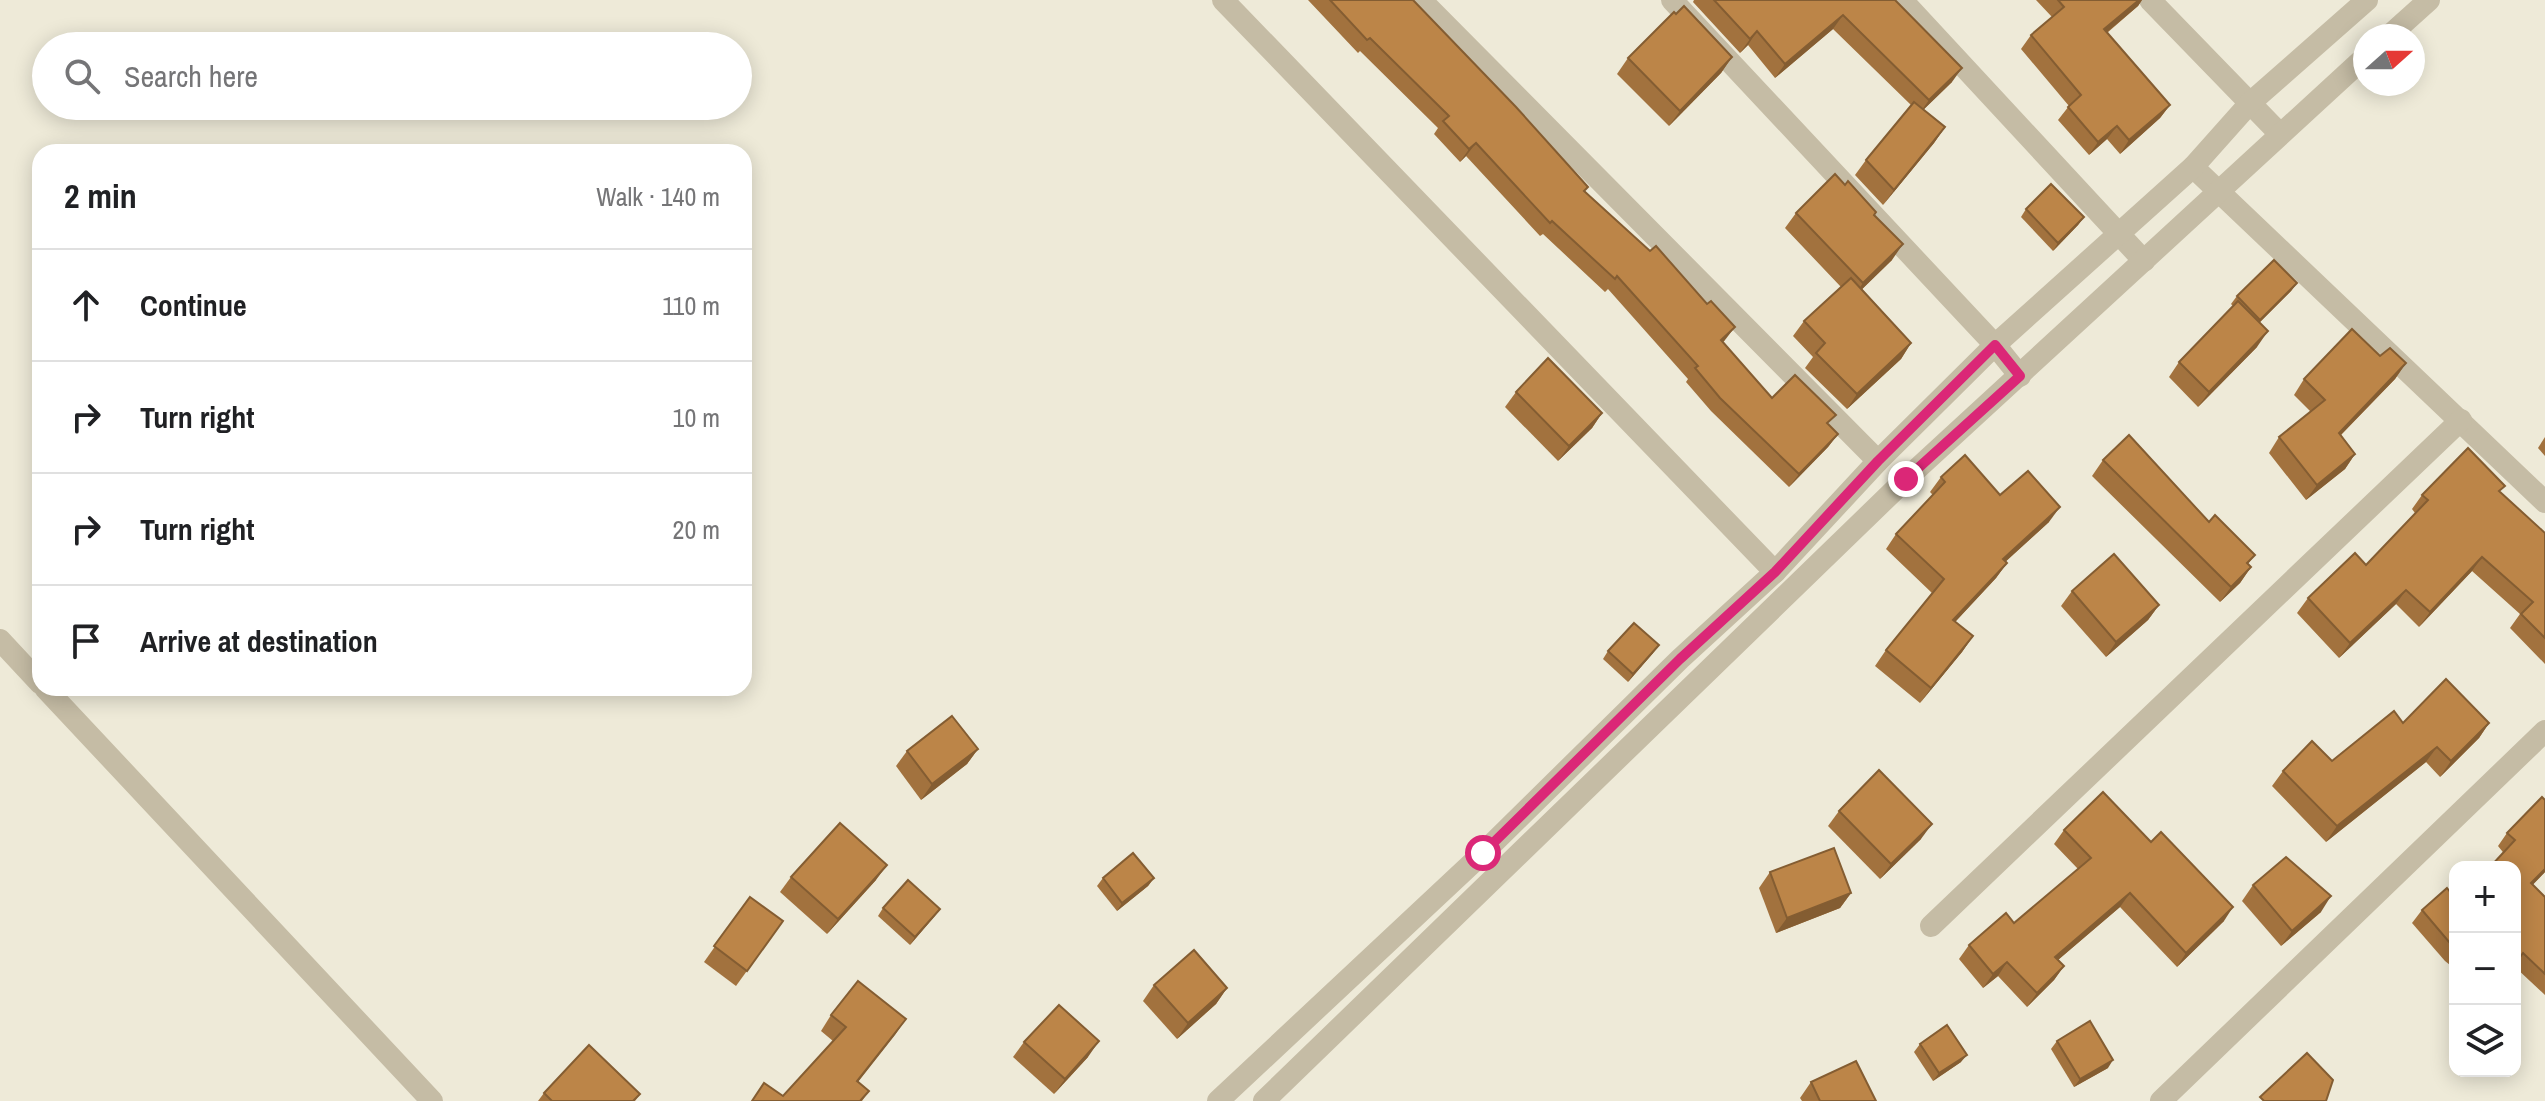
<!DOCTYPE html>
<html lang="en">
<head>
<meta charset="utf-8">
<style>
	:root { --surface:#fff; --page:#f6f6f6; --text:#202124; --muted:#757577; --line:#e0e0e0 }
	body { margin:0; font-family:"Archivo Narrow",sans-serif; background:var(--page); color:var(--text) }
	.controls { position:absolute; right:24px; bottom:24px; display:grid; overflow:hidden; border-radius:16px; box-shadow:0 4px 20px #0003 }
	.controls button { width:72px; height:72px; display:grid; place-items:center; padding:0; border:0; border-bottom:2px solid var(--line); background:var(--surface); color:var(--text); font:40px sans-serif }
	.compass { position:absolute; left:2353px; top:24px; width:72px; height:72px; border-radius:50%; background:var(--surface); box-shadow:0 4px 20px #0003; rotate:69deg }
	.stop { position:absolute; width:24px; height:24px; margin:-18px; border:6px solid #db2777; border-radius:50%; background:#fff }
	.stop.end { background:#db2777; border-color:#fff; box-shadow:0 2px 8px #0008 }
	.list { margin:0; padding:0; list-style:none }
	h2 { display:flex; justify-content:space-between; align-items:center; height:104px; margin:0; padding:0 32px; font-size:34px }
	h2 small { font-size:26px; font-weight:400; color:var(--muted) }
	.list li { display:grid; grid-template-columns:52px 1fr auto; gap:24px; align-items:center; box-sizing:border-box; height:112px; padding:0 32px; border-top:2px solid var(--line) }
	.list b { display:block; font-size:30px; white-space:nowrap }
	.list em { font-size:26px; font-style:normal; color:var(--muted) }
	.icon { flex:none; width:44px; height:44px; fill:none; stroke:currentColor; stroke-width:2; stroke-linecap:round; stroke-linejoin:round }
	.map { position:relative; flex:none; width:2545px; height:1101px; overflow:hidden }
	.search { position:absolute; background:var(--surface); box-shadow:0 4px 20px #0003; left:32px; top:32px; width:720px; height:88px; display:flex; align-items:center; gap:20px; box-sizing:border-box; padding:0 28px; border-radius:44px; color:var(--muted); font-size:30px }
	.panel { position:absolute; background:var(--surface); box-shadow:0 4px 20px #0003; left:32px; top:144px; width:720px; height:552px; border-radius:24px }
	.map>svg:first-child { display:block }
	.lines { fill:none; stroke-linecap:round; stroke-linejoin:round }
	.minor { stroke:#c5bca5; stroke-width:22 }
	.wall { fill:#a2723e }
	.shaded-wall { fill:#845d32 }
	.building { fill:#bc8548; stroke:#845d32; stroke-width:2 }
	.route { stroke:#db2777; stroke-width:10 }
</style>
</head>
<body>
<div class="map">
<svg width="2545" height="1101" viewBox="0 0 2545 1101">
	<rect width="100%" height="100%" fill="#eeead8"/>
	<g class="lines">
		<g class="minor">
			<polyline points="1223,0 1775,572"/>
			<polyline points="1421,0 1878,461"/>
			<polyline points="1672,0 1995,345 2020,376"/>
			<polyline points="1902,0 2144,261"/>
			<polyline points="2150,0 2280,134"/>
			<polyline points="2389,36 2429,0"/>
			<polyline points="2193,167 2545,502"/>
			<polyline points="0,640 40,683"/>
			<polyline points="45,688 432,1101"/>
			<polyline points="1931,926 2461,420"/>
			<polyline points="1218,1101 1483,853 1680,659 1775,572 1878,461 1995,345 2193,167 2250,103 2367,0"/>
			<polyline points="1264,1101 1906,479 2365,57"/>
			<polyline points="2161,1101 2545,731"/>
		</g>
	</g>
	<g class="wall">
		<polygon points="1308,0 1413,0 1585,191 1725,340 1723,342 1772,398 1829,425 1838,434 1828,447 1789,487 1711,411 1686,382 1688,379 1608,289 1605,292 1543,234 1540,236 1466,156 1460,162 1434,134 1438,128 1360,51 1358,53"/>
		<polygon points="1694,0 1895,0 1952,82 1923,110 1945,127 1934,143 1883,205 1855,175 1866,160 1911,105 1833,29 1775,78 1748,45 1740,53 1693,2"/>
		<polygon points="2036,0 2142,0 2138,6 2107,33 2170,105 2160,118 2120,154 2107,139 2089,155 2058,120 2069,106 2021,49 2031,35 2052,17"/>
		<polygon points="1732,57 1721,73 1669,126 1617,74 1628,58"/>
		<polygon points="2026,209 2084,217 2078,225 2053,251 2021,217"/>
		<polygon points="1796,213 1874,215 1892,260 1862,289 1911,343 1901,359 1847,409 1805,368 1813,357 1793,336 1804,321 1841,287 1785,228"/>
		<polygon points="2297,283 2291,291 2259,323 2257,347 2198,407 2169,377 2179,362 2233,306 2231,304 2237,296"/>
		<polygon points="2380,356 2406,363 2395,379 2341,435 2355,454 2345,469 2306,500 2269,453 2279,437 2311,412 2294,395 2304,379"/>
		<polygon points="1516,392 1602,413 1592,428 1558,461 1505,407"/>
		<polygon points="2545,437 2545,456 2538,448"/>
		<polygon points="2103,460 2209,522 2255,555 2248,564 2251,567 2240,583 2220,602 2092,476"/>
		<polygon points="1941,477 2000,495 2049,522 2006,561 2007,563 1996,578 1955,622 1973,636 1962,652 1920,703 1875,666 1886,650 1932,593 1886,549 1896,534 1933,495 1930,492"/>
		<polygon points="2500,492 2545,533 2545,664 2510,628 2520,614 2472,571 2419,627 2396,604 2339,658 2297,613 2308,598 2366,565 2415,513 2412,509 2422,495"/>
		<polygon points="2072,591 2159,605 2148,620 2106,657 2061,606"/>
		<polygon points="1608,651 1653,653 1628,682 1603,659"/>
		<polygon points="2403,723 2489,723 2479,738 2440,777 2426,762 2326,842 2272,786 2283,771 2332,761"/>
		<polygon points="978,749 967,764 921,800 896,766 907,751"/>
		<polygon points="2545,800 2545,872 2532,885 2545,897 2545,995 2515,967 2515,867 2498,846 2507,833"/>
		<polygon points="1839,811 1921,839 1880,879 1828,826"/>
		<polygon points="2064,830 2224,921 2177,967 2120,907 2058,960 2064,966 2054,980 2027,1007 1998,976 1983,988 1959,959 1969,945 2014,923 2078,869 2054,844"/>
		<polygon points="1770,872 1851,893 1840,908 1776,933 1759,888"/>
		<polygon points="791,877 876,880 827,934 780,892"/>
		<polygon points="1103,878 1154,878 1148,886 1117,911 1097,886"/>
		<polygon points="2253,885 2321,912 2281,946 2242,901"/>
		<polygon points="750,897 783,921 736,986 704,962"/>
		<polygon points="2455,898 2455,969 2445,961 2412,923 2422,910"/>
		<polygon points="883,908 940,909 910,945 878,916"/>
		<polygon points="1154,985 1227,988 1216,1004 1177,1039 1143,1001"/>
		<polygon points="831,1015 906,1019 858,1081 869,1091 862,1101 752,1101 783,1096 833,1041 821,1031"/>
		<polygon points="2057,1041 2108,1068 2074,1087 2051,1049"/>
		<polygon points="1024,1042 1088,1057 1054,1094 1013,1057"/>
		<polygon points="1920,1044 1961,1062 1933,1081 1914,1052"/>
		<polygon points="1811,1082 1876,1101 1802,1101 1800,1098"/>
		<polygon points="544,1093 640,1094 635,1101 538,1101"/>
	</g>
	<g class="shaded-wall">
		<polygon points="2139,0 2142,0 2138,6 2094,43 2104,29"/>
		<polygon points="1843,15 1833,29 1775,78 1785,64"/>
		<polygon points="1757,31 1748,45 1740,53 1750,39"/>
		<polygon points="1732,57 1721,73 1669,126 1680,111"/>
		<polygon points="1962,68 1952,82 1919,114 1929,100"/>
		<polygon points="2170,105 2160,118 2120,154 2129,140"/>
		<polygon points="2117,126 2107,139 2089,155 2098,142"/>
		<polygon points="1945,127 1934,143 1883,205 1894,190"/>
		<polygon points="1476,143 1466,156 1460,162 1469,149"/>
		<polygon points="2084,217 2078,225 2053,251 2058,243"/>
		<polygon points="1903,244 1892,260 1852,299 1863,283"/>
		<polygon points="2297,283 2291,291 2254,328 2260,320"/>
		<polygon points="1735,327 1725,340 1711,353 1721,340"/>
		<polygon points="2268,331 2257,347 2198,407 2209,392"/>
		<polygon points="1911,343 1901,359 1847,409 1857,394"/>
		<polygon points="2406,363 2395,379 2328,448 2339,433"/>
		<polygon points="1602,413 1592,428 1558,461 1569,446"/>
		<polygon points="1838,434 1828,447 1789,487 1799,474"/>
		<polygon points="2355,454 2345,469 2306,500 2317,485"/>
		<polygon points="2060,507 2049,522 1992,574 2003,559"/>
		<polygon points="2482,557 2472,571 2419,627 2430,612"/>
		<polygon points="2007,563 1996,578 1943,635 1953,620"/>
		<polygon points="2251,567 2240,583 2220,602 2231,587"/>
		<polygon points="2406,590 2396,604 2339,658 2350,643"/>
		<polygon points="2159,605 2148,620 2106,657 2116,642"/>
		<polygon points="1973,636 1962,652 1920,703 1931,688"/>
		<polygon points="1659,645 1653,653 1628,682 1633,674"/>
		<polygon points="2489,723 2479,738 2440,777 2451,761"/>
		<polygon points="2437,747 2426,762 2326,842 2337,826"/>
		<polygon points="978,749 967,764 921,800 932,784"/>
		<polygon points="1932,824 1921,839 1880,879 1891,864"/>
		<polygon points="887,865 876,880 827,934 838,919"/>
		<polygon points="2545,869 2545,872 2522,896 2531,883"/>
		<polygon points="1154,878 1148,886 1117,911 1122,903"/>
		<polygon points="1851,893 1840,908 1776,933 1787,918"/>
		<polygon points="2130,893 2120,907 2045,971 2055,957"/>
		<polygon points="2331,896 2321,912 2281,946 2292,931"/>
		<polygon points="2233,907 2224,921 2177,967 2186,953"/>
		<polygon points="940,909 934,917 910,945 915,937"/>
		<polygon points="2007,962 1998,976 1983,988 1993,974"/>
		<polygon points="2064,966 2054,980 2027,1007 2037,993"/>
		<polygon points="1227,988 1216,1004 1177,1039 1188,1023"/>
		<polygon points="906,1019 895,1035 847,1096 857,1081"/>
		<polygon points="1099,1041 1088,1057 1054,1094 1065,1079"/>
		<polygon points="1967,1055 1961,1062 1933,1081 1939,1073"/>
		<polygon points="2113,1060 2108,1068 2074,1087 2080,1079"/>
	</g>
	<g class="building">
		<polygon points="1330,0 1413,0 1516,107 1588,187 1584,191 1650,251 1656,246 1707,304 1711,301 1735,327 1721,340 1772,398 1795,375 1836,415 1827,423 1838,434 1799,474 1720,398 1695,368 1698,366 1617,276 1615,279 1552,221 1550,223 1476,143 1469,149 1443,121 1449,116 1370,38 1367,40"/>
		<polygon points="1714,0 1895,0 1962,68 1929,100 1843,15 1785,64 1757,31 1750,39"/>
		<polygon points="2058,0 2139,0 2104,29 2170,105 2129,140 2117,126 2098,142 2068,107 2081,95 2031,35 2064,7"/>
		<polygon points="1684,6 1732,57 1680,111 1628,58 1674,12 1676,14"/>
		<polygon points="1914,102 1945,127 1894,190 1866,160"/>
		<polygon points="1835,174 1845,185 1848,181 1876,212 1874,215 1903,244 1863,283 1796,213"/>
		<polygon points="2051,184 2084,217 2058,243 2026,209"/>
		<polygon points="2274,260 2297,283 2260,320 2237,296"/>
		<polygon points="1851,278 1911,343 1857,394 1816,353 1825,343 1804,321"/>
		<polygon points="2238,301 2268,331 2209,392 2179,362"/>
		<polygon points="2352,329 2380,356 2390,348 2406,363 2339,433 2355,454 2317,485 2279,437 2325,400 2304,379"/>
		<polygon points="1548,358 1602,413 1569,446 1516,392"/>
		<polygon points="2129,435 2209,522 2215,515 2255,555 2247,563 2251,567 2231,587 2103,460"/>
		<polygon points="2468,448 2505,486 2499,491 2545,533 2545,638 2521,614 2533,602 2482,557 2430,612 2406,590 2350,643 2308,598 2355,553 2366,565 2428,500 2422,495"/>
		<polygon points="1965,455 2000,495 2028,471 2060,507 2003,559 2007,563 1953,620 1973,636 1931,688 1886,650 1944,579 1896,534 1945,482 1941,477"/>
		<polygon points="2114,554 2159,605 2116,642 2072,591"/>
		<polygon points="1634,623 1659,645 1633,674 1608,651"/>
		<polygon points="2446,679 2489,723 2451,761 2437,747 2337,826 2283,771 2312,741 2332,761 2394,711 2403,723"/>
		<polygon points="952,716 978,749 932,784 907,751"/>
		<polygon points="1879,770 1932,824 1891,864 1839,811"/>
		<polygon points="2103,792 2151,842 2161,832 2233,907 2186,953 2130,893 2055,957 2064,966 2037,993 2007,962 1993,974 1969,945 2006,913 2014,923 2091,858 2064,830"/>
		<polygon points="2542,797 2545,800 2545,869 2531,883 2545,897 2545,974 2523,953 2515,964 2515,867 2490,867 2515,840 2507,833"/>
		<polygon points="840,823 887,865 838,919 791,877"/>
		<polygon points="1834,848 1851,893 1787,918 1770,872"/>
		<polygon points="1133,853 1154,878 1122,903 1103,878"/>
		<polygon points="2286,857 2331,896 2292,931 2253,885"/>
		<polygon points="908,880 940,909 915,937 883,908"/>
		<polygon points="2447,888 2455,898 2455,949 2422,910"/>
		<polygon points="750,897 783,921 747,971 714,946"/>
		<polygon points="1194,950 1227,988 1188,1023 1154,985"/>
		<polygon points="858,981 906,1019 857,1081 869,1091 860,1101 752,1101 764,1083 783,1096 846,1027 831,1015"/>
		<polygon points="1059,1005 1099,1041 1065,1079 1024,1042"/>
		<polygon points="2090,1021 2113,1060 2080,1079 2057,1041"/>
		<polygon points="1947,1025 1967,1055 1939,1073 1920,1044"/>
		<polygon points="589,1045 640,1094 633,1101 552,1101 544,1093"/>
		<polygon points="2307,1053 2333,1080 2326,1101 2264,1101 2260,1097"/>
		<polygon points="1856,1061 1876,1101 1820,1101 1811,1082"/>
	</g>
	<g class="lines">
		<polyline class="route" points="1483,853 1680,659 1775,572 1878,461 1995,345 2020,376 1906,479"/>
	</g>
</svg>
<div class="controls">
<button>+</button>
<button>−</button>
<button><svg class="icon" aria-label="layers" viewBox="0 0 24 24"><path d="M12 4l9 5-9 5-9-5zM3 14l9 5 9-5"/></svg></button>
</div>
<svg class="compass" viewBox="-18 -18 36 36"><path d="M0-13l5 13h-10z" fill="#e53935"/><path d="M0 13l5-13h-10z" fill="#757577"/></svg>
<div class="stop" style="left:1483px;top:853px"></div>
<div class="stop end" style="left:1906px;top:479px"></div>
<div class="search"><svg class="icon" aria-label="search" viewBox="0 0 24 24"><circle cx="10" cy="10" r="6"/><path d="M15 15l6 6"/></svg>Search here</div>
<section class="panel">
<h2>2 min<small>Walk · 140 m</small></h2>
<ul class="list">
<li><svg class="icon" aria-label="ahead" viewBox="0 0 24 24"><path d="M12 20V5M6 11l6-6 6 6"/></svg><div><b>Continue</b></div><em>110 m</em></li>
<li><svg class="icon" aria-label="right" viewBox="0 0 24 24"><path d="M7 20v-9h11M14 6l5 5-5 5"/></svg><div><b>Turn right</b></div><em>10 m</em></li>
<li><svg class="icon" aria-label="right" viewBox="0 0 24 24"><path d="M7 20v-9h11M14 6l5 5-5 5"/></svg><div><b>Turn right</b></div><em>20 m</em></li>
<li><svg class="icon" aria-label="arrive" viewBox="0 0 24 24"><path d="M6 21V4h12l-3 4 3 4H6"/></svg><div><b>Arrive at destination</b></div></li>
</ul>
</section>
</div>
</body>
</html>
